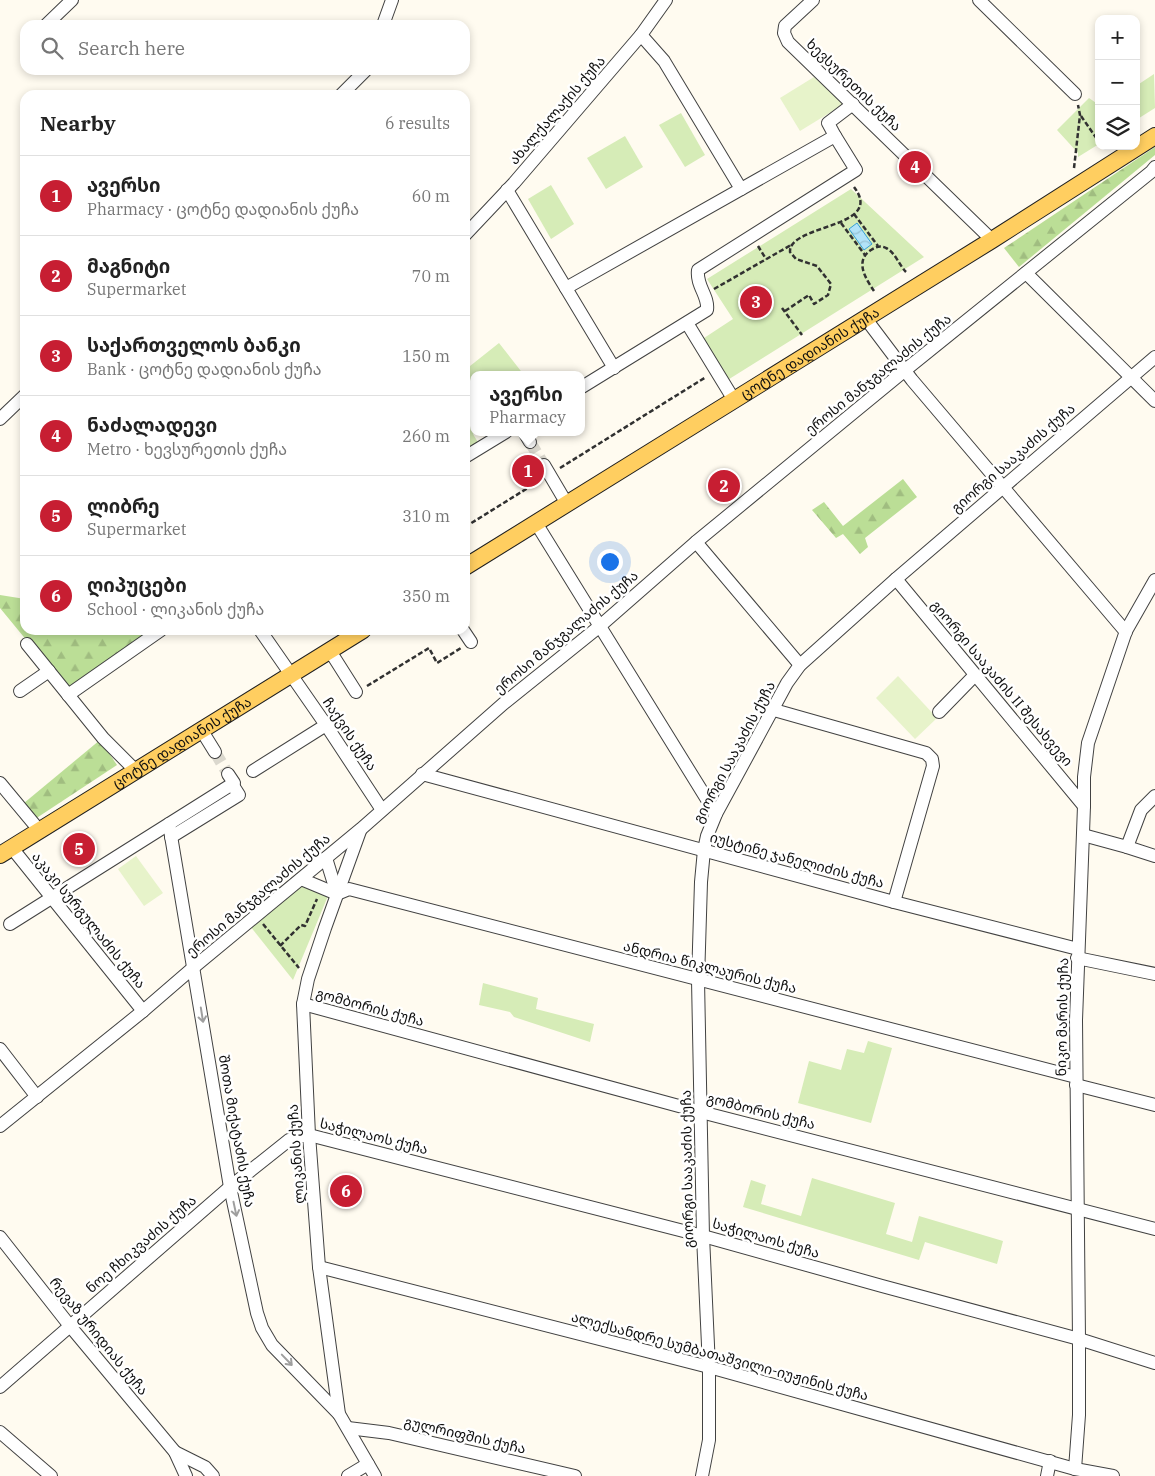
<!DOCTYPE html>
<html lang="en">
<head>
<meta charset="utf-8">
<style>
	:root { --surface:#fff; --page:#f6f6f6; --text:#222; --muted:#767676; --line:#e0e0e0; --accent:#c71e32 }
	body { margin:0; font-family:"IBM Plex Serif","Noto Sans Georgian",serif; background:var(--page); color:var(--text) }
	.controls { position:absolute; right:15px; top:15px; display:grid; overflow:hidden; border-radius:10px; box-shadow:0 2px 8px #0003 }
	.controls button { width:45px; height:45px; display:grid; place-items:center; padding:0; border:0; border-bottom:1px solid var(--line); background:var(--surface); color:var(--text); font:25px sans-serif }
	.you { position:absolute; left:609px; top:561px; width:18px; height:18px; margin:-12px; border:4px solid #fff; border-radius:50%; background:#1a73e8; box-shadow:0 0 0 8px #1a73e833 }
	.badge { display:grid; place-items:center; width:32px; height:32px; border-radius:50%; background:var(--accent); color:#fff; font-size:16px; font-weight:700 }
	.pin { position:absolute; translate:-50% -50%; border:2px solid #fff; box-shadow:0 1px 5px #0006 }
	.popup { position:absolute; left:470px; top:371px; width:115px; height:65px; box-sizing:border-box; display:grid; place-content:center; border-radius:10px; background:var(--surface); filter:drop-shadow(0 1px 4px #0005); font-size:16px; white-space:nowrap; color:var(--muted) }
	.popup b { font-size:19px; color:var(--text) }
	.popup::after { content:''; position:absolute; left:50%; top:100%; margin-left:-10px; border:10px solid transparent; border-top-color:var(--surface) }
	.list { margin:0; padding:0; list-style:none }
	h2 { display:flex; justify-content:space-between; align-items:center; height:65px; margin:0; padding:0 20px; font-size:21px }
	h2 small { font-size:16px; font-weight:400; color:var(--muted) }
	.list li { display:grid; grid-template-columns:32px 1fr auto; gap:15px; align-items:center; box-sizing:border-box; height:80px; padding:0 20px; border-top:1px solid var(--line) }
	.list b { display:block; font-size:19px; white-space:nowrap }
	.list p { margin:0; font-size:16px; white-space:nowrap; color:var(--muted) }
	.list em { font-size:16px; font-style:normal; color:var(--muted) }
	.icon { flex:none; width:28px; height:28px; fill:none; stroke:currentColor; stroke-width:2; stroke-linecap:round; stroke-linejoin:round }
	.map { position:relative; flex:none; width:1155px; height:1476px; overflow:hidden }
	.search { position:absolute; background:var(--surface); box-shadow:0 2px 8px #0003; left:20px; top:20px; width:450px; height:55px; display:flex; align-items:center; gap:12px; box-sizing:border-box; padding:0 18px; border-radius:15px; color:var(--muted); font-size:19px }
	.panel { position:absolute; background:var(--surface); box-shadow:0 2px 8px #0003; left:20px; top:90px; width:450px; height:545px; border-radius:15px }
	.map>svg:first-child { display:block }
	.forest { fill:url(#forest-firs) }
	.park { fill:#d6ecb7 }
	.pitch { fill:#e7f3ca }
	.water { fill:url(#water-waves); stroke:#359fd5 }
	.lines { fill:none; stroke-linecap:round; stroke-linejoin:round }
	.minor-tunnel { stroke:#dbd8ce; stroke-width:12; stroke-dasharray:12 6; stroke-linecap:butt }
	.minor-casing { stroke:#424242; stroke-width:14 }
	.major-casing { stroke:#202020; stroke-width:18 }
	.path { stroke:#313131; stroke-width:2.5; stroke-dasharray:5 2.5; stroke-linecap:butt }
	.minor { stroke:#fff; stroke-width:12 }
	.major { stroke:#ffce60; stroke-width:16 }
	.oneway { stroke:#9f9f9f }
	.labels { text-anchor:middle; stroke-width:5; stroke-linejoin:round; paint-order:stroke }
	.street-label { font-size:14px; fill:#0f0f0f; stroke:#fff }
</style>
</head>
<body>
<div class="map">
<svg width="1155" height="1476" viewBox="0 0 1155 1476">
	<defs>
		<pattern id="forest-firs" width="22" height="20" patternUnits="userSpaceOnUse" patternTransform="scale(1.25)"><rect width="22" height="20" fill="#bbde96"/><path d="M5 1l3.5 6h-7zM16 11l3.5 6h-7z" fill="#a0bd80"/></pattern>
		<pattern id="water-waves" width="16" height="10" patternUnits="userSpaceOnUse" patternTransform="scale(1.25)"><rect width="16" height="10" fill="#b2e3f9"/><path d="M0 5q4-4 8 0t8 0" fill="none" stroke="#98c2d4"/></pattern>
	</defs>
	<rect width="100%" height="100%" fill="#fffbf0"/>
	<g class="forest">
		<polygon points="1155,147 1155,155 1019,267 1004,248"/>
		<polygon points="903,479 917,497 865,538 868,547 860,554 843,534 836,538 812,510 824,502 843,526"/>
		<polygon points="0,595 25,599 25,630 158,630 69,692 0,608"/>
		<polygon points="100,740 117,765 29,823 18,808"/>
	</g>
	<g class="park">
		<polygon points="1154,74 1155,108 1136,120 1136,86"/>
		<polygon points="1089,98 1099,105 1099,144 1078,157 1078,153 1057,130"/>
		<polygon points="681,113 705,155 685,167 659,125"/>
		<polygon points="625,136 643,167 606,189 587,158"/>
		<polygon points="551,185 574,224 551,239 528,199"/>
		<polygon points="851,189 924,257 726,381 701,340 733,319 707,279"/>
		<polygon points="499,343 524,375 474,375 475,432 473,434 479,444 465,452 465,370"/>
		<polygon points="300,885 328,896 293,980 250,926"/>
		<polygon points="483,983 538,998 536,1009 594,1024 590,1042 514,1017 510,1012 479,1005"/>
		<polygon points="868,1041 892,1048 871,1123 798,1103 809,1061 841,1070 847,1049 864,1053"/>
		<polygon points="812,1178 895,1203 886,1234 912,1242 919,1216 1003,1241 997,1264 925,1242 919,1260 743,1207 751,1180 766,1185 761,1204 801,1216"/>
	</g>
	<g class="pitch">
		<polygon points="814,77 844,104 800,131 780,98"/>
		<polygon points="474,380 474,427 465,433 465,387"/>
		<polygon points="898,676 937,718 915,739 876,698"/>
		<polygon points="136,856 163,893 144,906 118,869"/>
	</g>
	<polygon class="water" points="857,223 872,244 864,250 849,229"/>
	<g class="lines">
		<g class="minor-tunnel">
			<polyline points="530,442 544,465"/>
			<polyline points="215,752 228,774"/>
		</g>
		<defs>
			<g id="minor">
				<polyline points="813,0 785,26 784,33 788,42 992,240"/>
				<polyline points="979,0 1075,94"/>
				<polyline points="46,25 72,0"/>
				<polyline points="383,25 392,0"/>
				<polyline points="641,35 664,61 741,189"/>
				<polyline points="341,95 366,70"/>
				<polyline points="507,190 614,368"/>
				<polyline points="465,235 514,183 641,35 666,0"/>
				<polyline points="1026,273 1155,401"/>
				<polyline points="566,288 835,136 828,123 853,104"/>
				<polyline points="866,319 912,380 1126,632"/>
				<polyline points="687,323 734,400"/>
				<path d="M582,387L707,310C709,296 696,286 698,270L856,170L835,136"/>
				<polyline points="0,419 25,395"/>
				<polyline points="524,432 530,442"/>
				<polyline points="465,457 506,432"/>
				<polyline points="544,465 567,504"/>
				<polyline points="536,523 716,814"/>
				<polyline points="696,542 800,665"/>
				<polyline points="896,579 1084,806"/>
				<polyline points="260,630 326,725 382,810"/>
				<polyline points="463,630 471,642"/>
				<polyline points="27,644 103,738 136,771"/>
				<polyline points="330,651 356,692"/>
				<polyline points="20,691 49,671"/>
				<polyline points="68,695 161,630"/>
				<polyline points="774,710 926,753 932,759 933,766 894,902"/>
				<polyline points="939,712 975,675"/>
				<polyline points="202,731 215,752"/>
				<polyline points="253,771 326,725"/>
				<polyline points="422,774 894,902 1078,949"/>
				<polyline points="0,783 39,830"/>
				<polyline points="169,824 230,1187 257,1313 262,1328 272,1345 339,1414"/>
				<polyline points="360,831 325,928 308,979 303,1004 309,1135 319,1267 339,1414 375,1476"/>
				<polyline points="1083,835 1127,847 1141,810 1155,796"/>
				<polyline points="171,837 239,795 232,784"/>
				<polyline points="1127,847 1155,856"/>
				<polyline points="12,848 143,1011"/>
				<polyline points="326,858 337,894"/>
				<polyline points="301,879 337,894"/>
				<polyline points="337,894 349,889 1076,1077"/>
				<polyline points="10,924 234,783 228,774"/>
				<polyline points="1077,958 1155,974"/>
				<polyline points="303,1004 701,1112 1155,1229"/>
				<polyline points="0,1049 37,1097"/>
				<polyline points="1076,1085 1155,1105"/>
				<polyline points="0,1126 143,1011 194,967 361,829 503,704 600,626 696,542 904,371 1151,172 1155,167"/>
				<polyline points="0,1237 70,1326 175,1452 186,1476"/>
				<polyline points="319,1267 709,1367 1075,1469 1113,1476"/>
				<polyline points="0,1387 230,1187 289,1140 296,1137 309,1135 703,1236 882,1286 1079,1339 1155,1363"/>
				<polyline points="348,1428 389,1433 575,1476"/>
				<polyline points="0,1432 51,1476"/>
				<polyline points="175,1452 205,1467 213,1476"/>
				<polyline points="1075,1469 1079,1415 1079,1339 1076,1020 1084,806 1084,777 1088,743 1126,631 1155,580"/>
				<polyline points="348,1476 368,1464"/>
				<polyline points="702,1476 709,1440 709,1367 703,1236 698,980 701,882 704,850 707,836 716,814 787,683 800,665 896,579 1155,357"/>
				<polyline points="1047,1476 1050,1461"/>
			</g>
			<g id="major">
				<path id="s1" d="M465,567L992,240L1155,136"/>
				<path id="s2" d="M0,855L363,630"/>
			</g>
		</defs>
		<use href="#minor" class="minor-casing"/>
		<use href="#major" class="major-casing"/>
		<g class="path">
			<polyline points="1081,116 1097,139"/>
			<polyline points="1074,168 1080,115 1078,105"/>
			<polyline points="854,214 878,246"/>
			<polyline points="841,223 865,255"/>
			<polyline points="758,246 766,259"/>
			<polyline points="714,289 791,245"/>
			<path d="M874,291C866,279 854,261 871,250C876,247 880,245 886,248C895,252 899,265 906,272"/>
			<polyline points="782,308 802,335"/>
			<path d="M785,311L809,295L814,304L828,295L831,284L817,266L796,259L790,252C790,250 790,247 792,245C806,224 883,225 854,187"/>
			<polyline points="560,468 706,377"/>
			<polyline points="465,527 539,481"/>
			<polyline points="367,686 429,648 437,663 461,648"/>
			<polyline points="263,924 299,968"/>
			<polyline points="280,946 301,925 305,926 317,899"/>
		</g>
		<use href="#minor" class="minor"/>
		<use href="#major" class="major"/>
	</g>
	<defs><path id="oneway-shaft" d="M-6 0H5M1.5-3L5.5 0L1.5 3" fill="none" stroke-width="1.6" stroke-linecap="round" stroke-linejoin="round" transform="scale(1.25)"/></defs>
	<g class="oneway">
		<use href="#oneway-shaft" transform="translate(202 1015) rotate(81)"/>
		<use href="#oneway-shaft" transform="translate(235 1209) rotate(78)"/>
		<use href="#oneway-shaft" transform="translate(287 1360) rotate(46)"/>
	</g>
	<g class="labels">
		<g class="street-label">
			<text transform="translate(854 85) rotate(44)" y="5">ხევსურეთის ქუჩა</text>
			<text transform="translate(557 110) rotate(-49)" y="5">ახალქალაქის ქუჩა</text>
			<text dy="5" stroke="none"><textPath href="#s1" startOffset="406">ცოტნე დადიანის ქუჩა</textPath></text>
			<text transform="translate(878 374) rotate(-39)" y="5">ეროსი მანჯგალაძის ქუჩა</text>
			<text transform="translate(1013 458) rotate(-41)" y="5">გიორგი სააკაძის ქუჩა</text>
			<text transform="translate(566 632) rotate(-40)" y="5">ეროსი მანჯგალაძის ქუჩა</text>
			<text transform="translate(1002 683) rotate(50)" y="5">გიორგი სააკაძის II შესახვევი</text>
			<text transform="translate(350 734) rotate(56)" y="5">ჩაქვის ქუჩა</text>
			<text dy="5" stroke="none"><textPath href="#s2" startOffset="214">ცოტნე დადიანის ქუჩა</textPath></text>
			<text transform="translate(734 752) rotate(-62)" y="5">გიორგი სააკაძის ქუჩა</text>
			<text transform="translate(797 860) rotate(15)" y="5">იუსტინე ჯანელიძის ქუჩა</text>
			<text transform="translate(258 895) rotate(-40)" y="5">ეროსი მანჯგალაძის ქუჩა</text>
			<text transform="translate(89 920) rotate(51)" y="5">აკაკი სურგულაძის ქუჩა</text>
			<text transform="translate(710 967) rotate(14)" y="5">ანდრია წიკლაურის ქუჩა</text>
			<text transform="translate(370 1007) rotate(15)" y="5">გომბორის ქუჩა</text>
			<text transform="translate(1062 1017) rotate(-89)" y="5">ნიკო მარის ქუჩა</text>
			<text transform="translate(761 1111) rotate(14)" y="5">გომბორის ქუჩა</text>
			<text transform="translate(237 1131) rotate(80)" y="5">შოთა მიქატაძის ქუჩა</text>
			<text transform="translate(374 1136) rotate(14)" y="5">საჭილაოს ქუჩა</text>
			<text transform="translate(296 1154) rotate(-94)" y="5">ლიკანის ქუჩა</text>
			<text transform="translate(687 1169) rotate(-91)" y="5">გიორგი სააკაძის ქუჩა</text>
			<text transform="translate(766 1238) rotate(16)" y="5">საჭილაოს ქუჩა</text>
			<text transform="translate(141 1244) rotate(-41)" y="5">ნოე ჩხიკვაძის ქუჩა</text>
			<text transform="translate(99 1336) rotate(51)" y="5">რევაზ ურიდიას ქუჩა</text>
			<text transform="translate(720 1356) rotate(15)" y="5">ალექსანდრე სუმბათაშვილი-იუჟინის ქუჩა</text>
			<text transform="translate(465 1435) rotate(13)" y="5">გულრიფშის ქუჩა</text>
		</g>
	</g>
</svg>
<div class="controls">
<button>+</button>
<button>−</button>
<button><svg class="icon" aria-label="layers" viewBox="0 0 24 24"><path d="M12 4l9 5-9 5-9-5zM3 14l9 5 9-5"/></svg></button>
</div>
<div class="you"></div>
<div class="pin badge" style="left:528px;top:471px">1</div>
<div class="popup"><b>ავერსი</b>Pharmacy</div>
<div class="pin badge" style="left:724px;top:486px">2</div>
<div class="pin badge" style="left:756px;top:302px">3</div>
<div class="pin badge" style="left:915px;top:167px">4</div>
<div class="pin badge" style="left:79px;top:849px">5</div>
<div class="pin badge" style="left:346px;top:1191px">6</div>
<div class="search"><svg class="icon" aria-label="search" viewBox="0 0 24 24"><circle cx="10" cy="10" r="6"/><path d="M15 15l6 6"/></svg>Search here</div>
<section class="panel">
<h2>Nearby<small>6 results</small></h2>
<ul class="list">
<li><span class="badge">1</span><div><b>ავერსი</b><p>Pharmacy · ცოტნე დადიანის ქუჩა</p></div><em>60 m</em></li>
<li><span class="badge">2</span><div><b>მაგნიტი</b><p>Supermarket</p></div><em>70 m</em></li>
<li><span class="badge">3</span><div><b>საქართველოს ბანკი</b><p>Bank · ცოტნე დადიანის ქუჩა</p></div><em>150 m</em></li>
<li><span class="badge">4</span><div><b>ნაძალადევი</b><p>Metro · ხევსურეთის ქუჩა</p></div><em>260 m</em></li>
<li><span class="badge">5</span><div><b>ლიბრე</b><p>Supermarket</p></div><em>310 m</em></li>
<li><span class="badge">6</span><div><b>ღიპუცები</b><p>School · ლიკანის ქუჩა</p></div><em>350 m</em></li>
</ul>
</section>
</div>
</body>
</html>
